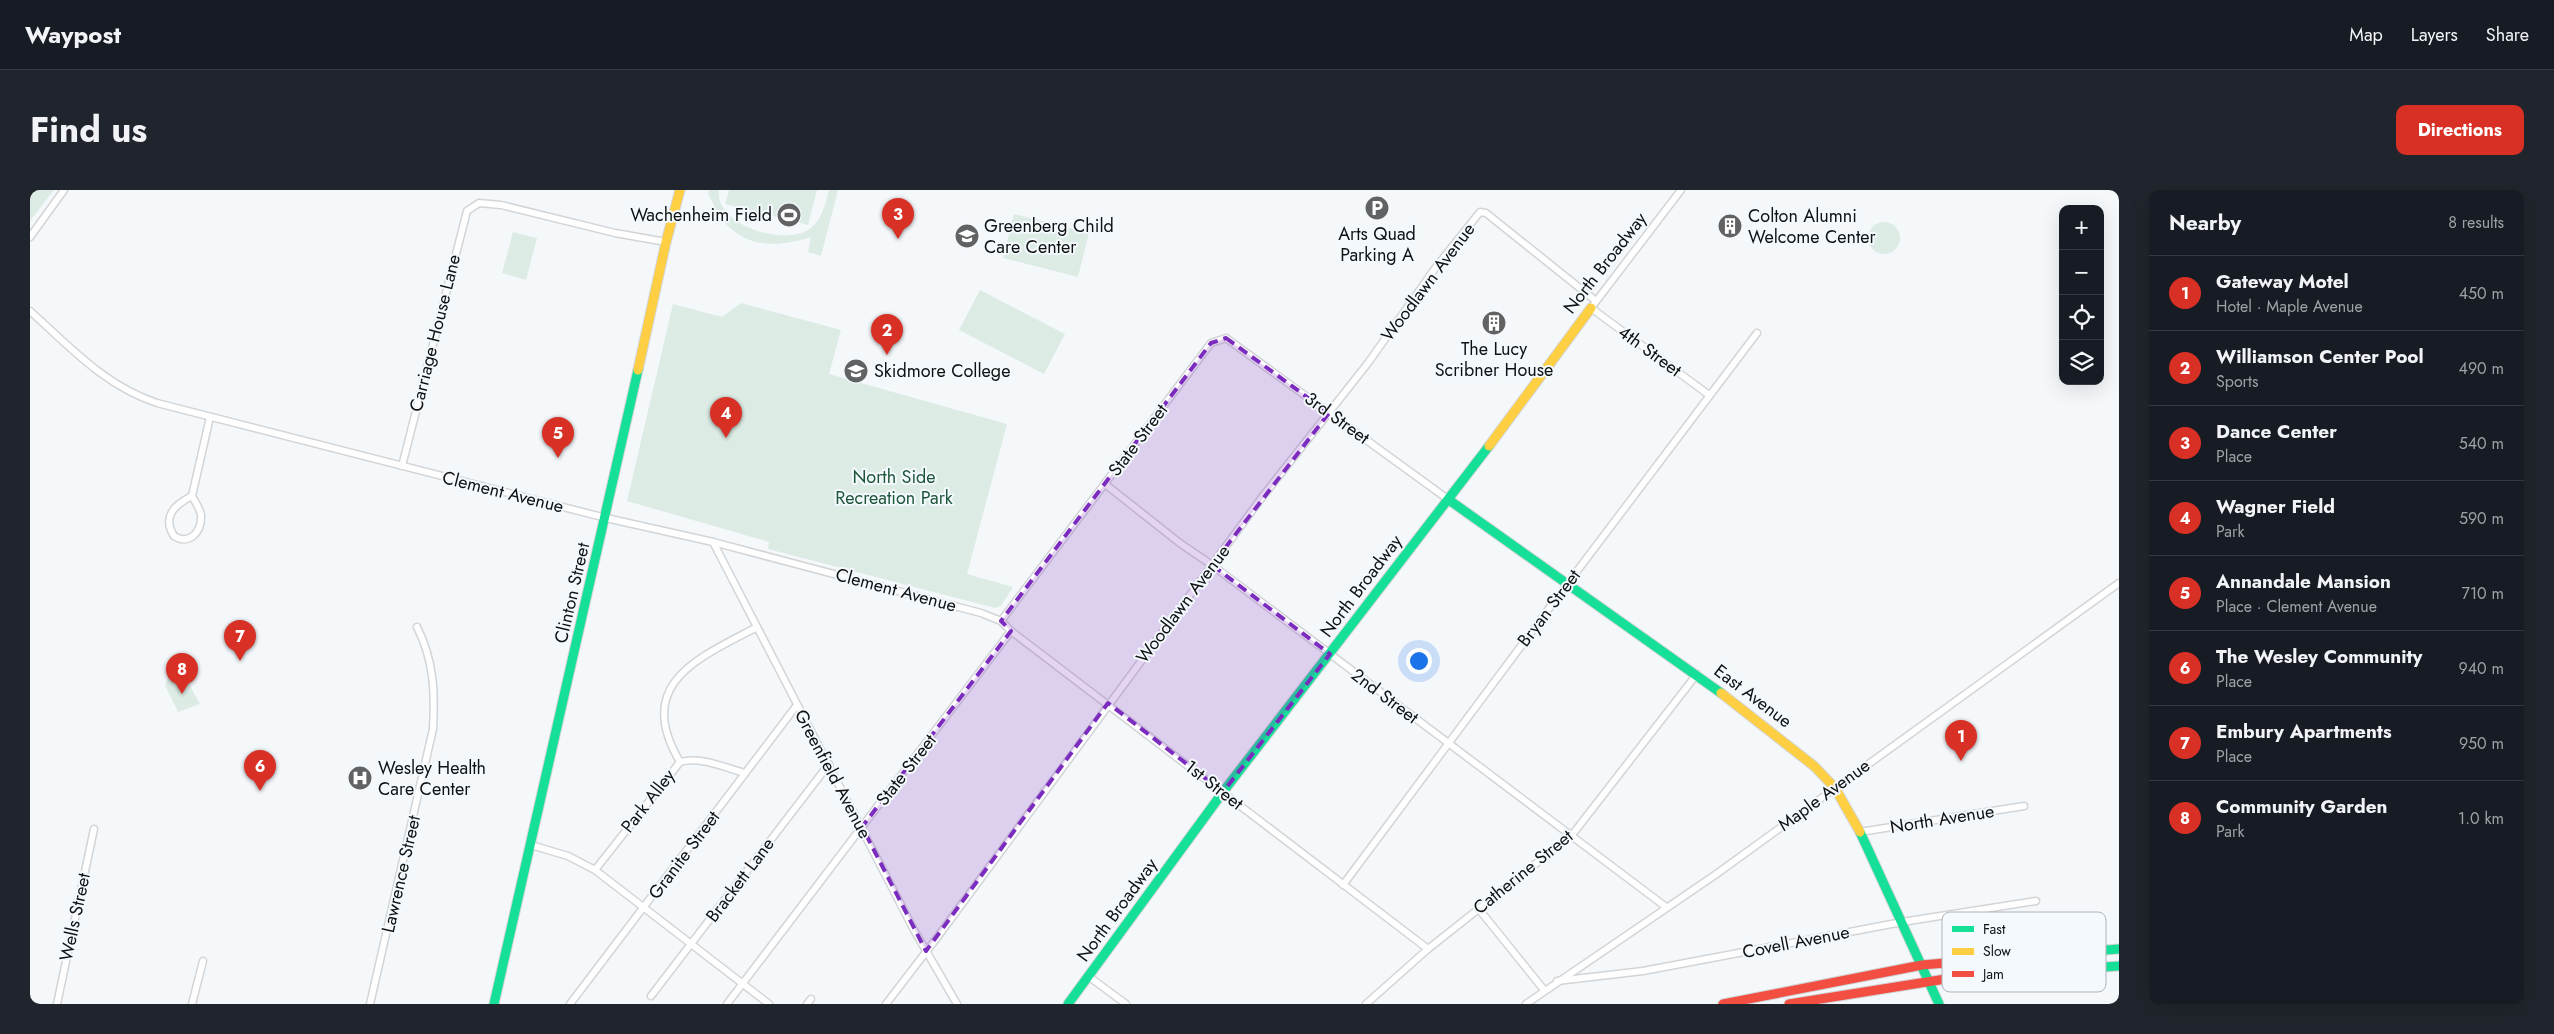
<!DOCTYPE html>
<html lang="en">
<head>
<meta charset="utf-8">
<style>
	:root { --surface:#171b24; --page:#20242c; --text:#f1f3f6; --muted:#9ea1a6; --line:#363941; --accent:#d93025 }
	body { margin:0; font-family:Jost,sans-serif; background:var(--page); color:var(--text) }
	.controls { position:absolute; right:15px; top:15px; display:grid; overflow:hidden; border-radius:10px; box-shadow:0 5px 20px #0002 }
	.controls button { width:45px; height:45px; display:grid; place-items:center; padding:0; border:0; border-bottom:1px solid var(--line); background:var(--surface); color:var(--text); font:25px sans-serif }
	.you { position:absolute; left:1388px; top:470px; width:18px; height:18px; margin:-12px; border:4px solid #fff; border-radius:50%; background:#1a73e8; box-shadow:0 0 0 8px #1a73e833 }
	.badge { display:grid; place-items:center; width:32px; height:32px; border-radius:50%; background:var(--accent); color:#fff; font-size:16px; font-weight:700 }
	.pin { position:absolute; translate:-50% -41px; filter:drop-shadow(0 1px 2px #0008) }
	.pin::after { content:''; position:absolute; top:26px; width:18px; height:15px; background:inherit; clip-path:polygon(0 0,100% 0,50% 100%) }
	.list { margin:0; padding:0; list-style:none }
	h2 { display:flex; justify-content:space-between; align-items:center; height:65px; margin:0; padding:0 20px; font-size:21px }
	h2 small { font-size:16px; font-weight:400; color:var(--muted) }
	.list li { display:grid; grid-template-columns:32px 1fr auto; gap:15px; align-items:center; box-sizing:border-box; height:75px; padding:0 20px; border-top:1px solid var(--line) }
	.list b { display:block; font-size:19px; white-space:nowrap }
	.list p { margin:0; font-size:16px; white-space:nowrap; color:var(--muted) }
	.list em { font-size:16px; font-style:normal; color:var(--muted) }
	.icon { flex:none; width:28px; height:28px; fill:none; stroke:currentColor; stroke-width:2; stroke-linecap:round; stroke-linejoin:round }
	.map { position:relative; flex:none; width:2089px; height:814px; overflow:hidden; border-radius:10px }
	header { display:flex; align-items:center; gap:30px; box-sizing:border-box; height:70px; padding:0 25px; background:var(--surface); border-bottom:1px solid var(--line) }
	header strong { font-size:24px }
	nav { display:flex; gap:28px; margin-inline-start:auto; font-size:18px }
	.intro { display:flex; align-items:center; justify-content:space-between; box-sizing:border-box; height:120px; padding:0 30px }
	h1 { margin:0; font-size:35px }
	.button { padding:12px 22px; border-radius:10px; background:var(--accent); color:#fff; font-size:18px; font-weight:700 }
	main { display:flex; gap:30px; padding:0 30px }
	aside { flex:1; background:var(--surface); border-radius:10px; box-shadow:0 5px 20px #0002 }
	.map>svg:first-child { display:block }
	.green { fill:#dcebe4 }
	.lines { fill:none; stroke-linecap:round; stroke-linejoin:round }
	.street-casing { stroke:#d2d4d6; stroke-width:9 }
	.fast-casing { stroke:#d2d4d6; stroke-width:11 }
	.slow-casing { stroke:#d2d4d6; stroke-width:11 }
	.jam-casing { stroke:#d2d4d6; stroke-width:11 }
	.street { stroke:#fefefe; stroke-width:6 }
	.fast { stroke:#16e098; stroke-width:9 }
	.slow { stroke:#ffcf43; stroke-width:9 }
	.jam { stroke:#f24e42; stroke-width:9 }
	.marked { fill:#7b2cbf; fill-opacity:0.2; stroke:#7b2cbf; stroke-width:4; stroke-dasharray:10 6; stroke-linejoin:round }
	.labels { text-anchor:middle; stroke-width:4; stroke-linejoin:round; paint-order:stroke }
	.poi-label { font-size:18px; fill:#0f1112; stroke:#f3f9fd; text-anchor:start }
	.street-label { font-size:18px; fill:#0f1112; stroke:#f3f9fd }
	.park-label { font-size:18px; fill:#1e563a; stroke:#f3f9fd }
	.key { fill:#f3f9fd; stroke:#afb3b6; stroke-width:1 }
	.key-label { font-size:14px; fill:#0f1112 }
</style>
</head>
<body>
<header>
<strong>Waypost</strong>
<nav><a>Map</a><a>Layers</a><a>Share</a></nav>
</header>
<div class="intro"><h1>Find us</h1><a class="button">Directions</a></div>
<main>
<div class="map">
<svg width="2089" height="814" viewBox="0 0 2089 814">
	<rect width="100%" height="100%" fill="#f5f8fb"/>
	<g class="green">
		<polygon points="0,0 24,0 0,31"/>
		<path d="M679,0H689C684,35 753,56 778,40C792,31 795,15 799,0H808L791,66L778,62L781,47C751,56 721,60 696,34C689,27 683,13 678,4Z"/>
		<polygon points="699,0 787,0 778,35 695,14"/>
		<polygon points="984,24 1059,43 1048,87 973,68"/>
		<circle cx="1854" cy="48" r="16"/>
		<polygon points="483,42 507,48 496,90 472,83"/>
		<polygon points="950,100 1035,144 1014,184 929,140"/>
		<polygon points="711,113 811,140 799,184 977,234 937,384 983,397 971,416 965,418 738,359 739,352 597,311 643,114 692,127"/>
		<polygon points="153,483 170,514 148,522 135,495 140,484"/>
	</g>
	<g class="lines">
		<defs>
			<g id="street">
				<polyline points="1651,0 1561,118 1679,205"/>
				<polyline points="0,47 34,0"/>
				<path d="M0,121C40,157 75,196 127,213L576,328L683,352L951,423L971,431L981,441L1398,759"/>
				<polyline points="372,276 437,21 449,13 471,15 585,43 636,52"/>
				<polyline points="1075,294 1151,354 1182,375 1636,717"/>
				<path d="M162,306C165,312 170,318 171,325C172,341 160,356 144,346C132,327 144,315 162,306Z"/>
				<polyline points="162,306 180,227"/>
				<polyline points="683,352 884,740 927,814"/>
				<polyline points="971,431 1181,153 1196,148 1419,310"/>
				<path d="M650,572C603,493 669,468 727,437"/>
				<polyline points="1830,642 1994,616"/>
				<polyline points="501,655 538,666 565,680 739,814"/>
				<path d="M565,680L650,572C670,566 696,578 715,583"/>
				<polyline points="1313,695 1538,393 1727,143"/>
				<polyline points="1448,718 1514,800"/>
				<polyline points="1058,786 1096,814"/>
				<polyline points="1527,791 1613,781 1872,732 2006,711"/>
				<polyline points="621,806 799,574"/>
				<polyline points="27,814 64,639"/>
				<polyline points="162,814 173,771"/>
				<path d="M340,814L403,539C405,502 404,471 387,437"/>
				<polyline points="540,814 767,515"/>
				<polyline points="697,814 981,441"/>
				<polyline points="777,814 781,809"/>
				<polyline points="856,814 909,745 1233,306 1338,173 1406,77 1450,22 1456,23 1566,111"/>
				<polyline points="1336,814 1398,759 1542,645 1667,484"/>
				<polyline points="1496,814 1685,685 2089,393"/>
			</g>
			<g id="fast">
				<polyline points="1419,310 1691,503"/>
				<polyline points="1830,642 1909,814"/>
				<polyline points="1949,770 2089,759"/>
				<polyline points="1928,787 2089,776"/>
				<polyline points="464,814 608,180"/>
				<polyline points="1038,814 1193,602 1459,256"/>
			</g>
			<g id="slow">
				<polyline points="608,180 636,52 650,0"/>
				<polyline points="1459,256 1561,118"/>
				<polyline points="1691,503 1784,576 1805,598 1830,642"/>
			</g>
			<g id="jam">
				<polyline points="1693,814 1892,775 1949,770"/>
				<polyline points="1759,814 1928,787"/>
			</g>
		</defs>
		<use href="#street" class="street-casing"/>
		<use href="#fast" class="fast-casing"/>
		<use href="#slow" class="slow-casing"/>
		<use href="#jam" class="jam-casing"/>
		<use href="#street" class="street"/>
		<use href="#fast" class="fast"/>
		<use href="#slow" class="slow"/>
		<use href="#jam" class="jam"/>
	</g>
	<path class="marked" d="M1196,148L1299,223L1182,375L1300,464L1193,602L1078,513L896,761L832,637L981,441L971,431L1181,153Z"/>
	<defs>
		<symbol id="parking-disc" viewBox="-11 -11 22 22"><circle r="9.5" fill="#606264" stroke="#f3f9fd"/><path d="M-3.5-5.5H1a3.5 3.5 0 0 1 0 7H-1V5.5H-3.5ZM-1-3.4V-.6H.8a1.4 1.4 0 0 0 0-2.8Z" fill="#fff"/></symbol>
		<symbol id="stadium-disc" viewBox="-11 -11 22 22"><circle r="9.5" fill="#606264" stroke="#f3f9fd"/><path d="M0-5a6.5 5 0 1 0 0 10a6.5 5 0 1 0 0-10ZM-3.5-1.8h7v3.6h-7Z" fill="#fff"/></symbol>
		<symbol id="building-disc" viewBox="-11 -11 22 22"><circle r="9.5" fill="#606264" stroke="#f3f9fd"/><path d="M-4-6H4V6H1V3H-1V6H-4ZM-2.5-4.3h1.7v1.8h-1.7ZM.8-4.3h1.7v1.8H.8ZM-2.5-1h1.7V.8h-1.7ZM.8-1h1.7V.8H.8Z" fill="#fff"/></symbol>
		<symbol id="school-disc" viewBox="-11 -11 22 22"><circle r="9.5" fill="#606264" stroke="#f3f9fd"/><path d="M0-5L7-2L0 1L-7-2ZM-4 1L0 2.5L4 1V4Q0 6-4 4Z" fill="#fff"/></symbol>
		<symbol id="university-disc" viewBox="-11 -11 22 22"><circle r="9.5" fill="#606264" stroke="#f3f9fd"/><path d="M0-5L7-2L0 1L-7-2ZM-4 1L0 2.5L4 1V4Q0 6-4 4Z" fill="#fff"/></symbol>
		<symbol id="hospital-disc" viewBox="-11 -11 22 22"><circle r="9.5" fill="#606264" stroke="#f3f9fd"/><path d="M-5-5h3v3.5h4V-5h3V5h-3V1.5h-4V5h-3Z" fill="#fff"/></symbol>
	</defs>
	<g fill-rule="evenodd">
		<use href="#parking-disc" x="1333" y="4" width="28" height="28"/>
		<use href="#stadium-disc" x="745" y="11" width="28" height="28"/>
		<use href="#building-disc" x="1686" y="22" width="28" height="28"/>
		<use href="#school-disc" x="923" y="32" width="28" height="28"/>
		<use href="#building-disc" x="1450" y="119" width="28" height="28"/>
		<use href="#university-disc" x="812" y="167" width="28" height="28"/>
		<use href="#hospital-disc" x="316" y="574" width="28" height="28"/>
	</g>
	<g class="labels">
		<g class="poi-label">
			<text x="742" y="31" text-anchor="end">Wachenheim Field</text>
			<text x="1718" y="32">Colton Alumni<tspan x="1718" dy="21">Welcome Center</tspan></text>
			<text x="954" y="42">Greenberg Child<tspan x="954" dy="21">Care Center</tspan></text>
			<text x="1347" y="50" text-anchor="middle">Arts Quad<tspan x="1347" dy="21">Parking A</tspan></text>
			<text x="1464" y="165" text-anchor="middle">The Lucy<tspan x="1464" dy="21">Scribner House</tspan></text>
			<text x="844" y="187">Skidmore College</text>
			<text x="348" y="584">Wesley Health<tspan x="348" dy="21">Care Center</tspan></text>
		</g>
		<g class="street-label">
			<text transform="translate(1575 73) rotate(-52)" y="6">North Broadway</text>
			<text transform="translate(1398 92) rotate(-53)" y="6">Woodlawn Avenue</text>
			<text transform="translate(405 143) rotate(-76)" y="6">Carriage House Lane</text>
			<text transform="translate(1620 161) rotate(36)" y="6">4th Street</text>
			<text transform="translate(1307 228) rotate(36)" y="6">3rd Street</text>
			<text transform="translate(1108 250) rotate(-53)" y="6">State Street</text>
			<text transform="translate(473 302) rotate(14)" y="6">Clement Avenue</text>
			<text transform="translate(1331 396) rotate(-53)" y="6">North Broadway</text>
			<text transform="translate(866 400) rotate(15)" y="6">Clement Avenue</text>
			<text transform="translate(542 403) rotate(-77)" y="6">Clinton Street</text>
			<text transform="translate(1153 414) rotate(-53)" y="6">Woodlawn Avenue</text>
			<text transform="translate(1519 418) rotate(-53)" y="6">Bryan Street</text>
			<text transform="translate(1355 506) rotate(37)" y="6">2nd Street</text>
			<text transform="translate(1723 506) rotate(37)" y="6">East Avenue</text>
			<text transform="translate(876 580) rotate(-52)" y="6">State Street</text>
			<text transform="translate(803 584) rotate(62)" y="6">Greenfield Avenue</text>
			<text transform="translate(1184 595) rotate(38)" y="6">1st Street</text>
			<text transform="translate(1794 605) rotate(-36)" y="6">Maple Avenue</text>
			<text transform="translate(618 611) rotate(-52)" y="6">Park Alley</text>
			<text transform="translate(1912 629) rotate(-9)" y="6">North Avenue</text>
			<text transform="translate(654 665) rotate(-53)" y="6">Granite Street</text>
			<text transform="translate(1493 682) rotate(-39)" y="6">Catherine Street</text>
			<text transform="translate(371 684) rotate(-77)" y="6">Lawrence Street</text>
			<text transform="translate(710 690) rotate(-53)" y="6">Brackett Lane</text>
			<text transform="translate(1087 720) rotate(-54)" y="6">North Broadway</text>
			<text transform="translate(45 727) rotate(-78)" y="6">Wells Street</text>
			<text transform="translate(1766 752) rotate(-11)" y="6">Covell Avenue</text>
		</g>
		<g class="park-label">
			<text x="864" y="293">North Side<tspan x="864" dy="21">Recreation Park</tspan></text>
		</g>
	</g>
	<rect x="1912" y="722" width="164" height="80" rx="8" class="key"/>
	<rect x="1922" y="736" width="22" height="6" fill="#16e098"/>
	<rect x="1922" y="758" width="22" height="7" fill="#ffcf43"/>
	<rect x="1922" y="781" width="22" height="6" fill="#f24e42"/>
	<g class="key-label">
		<text x="1953" y="744">Fast</text>
		<text x="1953" y="766">Slow</text>
		<text x="1953" y="789">Jam</text>
	</g>
</svg>
<div class="controls">
<button>+</button>
<button>−</button>
<button><svg class="icon" aria-label="locate" viewBox="0 0 24 24"><circle cx="12" cy="12" r="6"/><path d="M12 2v4M12 18v4M2 12h4M18 12h4"/></svg></button>
<button><svg class="icon" aria-label="layers" viewBox="0 0 24 24"><path d="M12 4l9 5-9 5-9-5zM3 14l9 5 9-5"/></svg></button>
</div>
<div class="you"></div>
<div class="pin badge" style="left:1931px;top:571px">1</div>
<div class="pin badge" style="left:857px;top:165px">2</div>
<div class="pin badge" style="left:868px;top:49px">3</div>
<div class="pin badge" style="left:696px;top:248px">4</div>
<div class="pin badge" style="left:528px;top:268px">5</div>
<div class="pin badge" style="left:230px;top:601px">6</div>
<div class="pin badge" style="left:210px;top:471px">7</div>
<div class="pin badge" style="left:152px;top:504px">8</div>
</div>
<aside>
<h2>Nearby<small>8 results</small></h2>
<ul class="list">
<li><span class="badge">1</span><div><b>Gateway Motel</b><p>Hotel · Maple Avenue</p></div><em>450 m</em></li>
<li><span class="badge">2</span><div><b>Williamson Center Pool</b><p>Sports</p></div><em>490 m</em></li>
<li><span class="badge">3</span><div><b>Dance Center</b><p>Place</p></div><em>540 m</em></li>
<li><span class="badge">4</span><div><b>Wagner Field</b><p>Park</p></div><em>590 m</em></li>
<li><span class="badge">5</span><div><b>Annandale Mansion</b><p>Place · Clement Avenue</p></div><em>710 m</em></li>
<li><span class="badge">6</span><div><b>The Wesley Community</b><p>Place</p></div><em>940 m</em></li>
<li><span class="badge">7</span><div><b>Embury Apartments</b><p>Place</p></div><em>950 m</em></li>
<li><span class="badge">8</span><div><b>Community Garden</b><p>Park</p></div><em>1.0 km</em></li>
</ul>
</aside>
</main>
</body>
</html>
